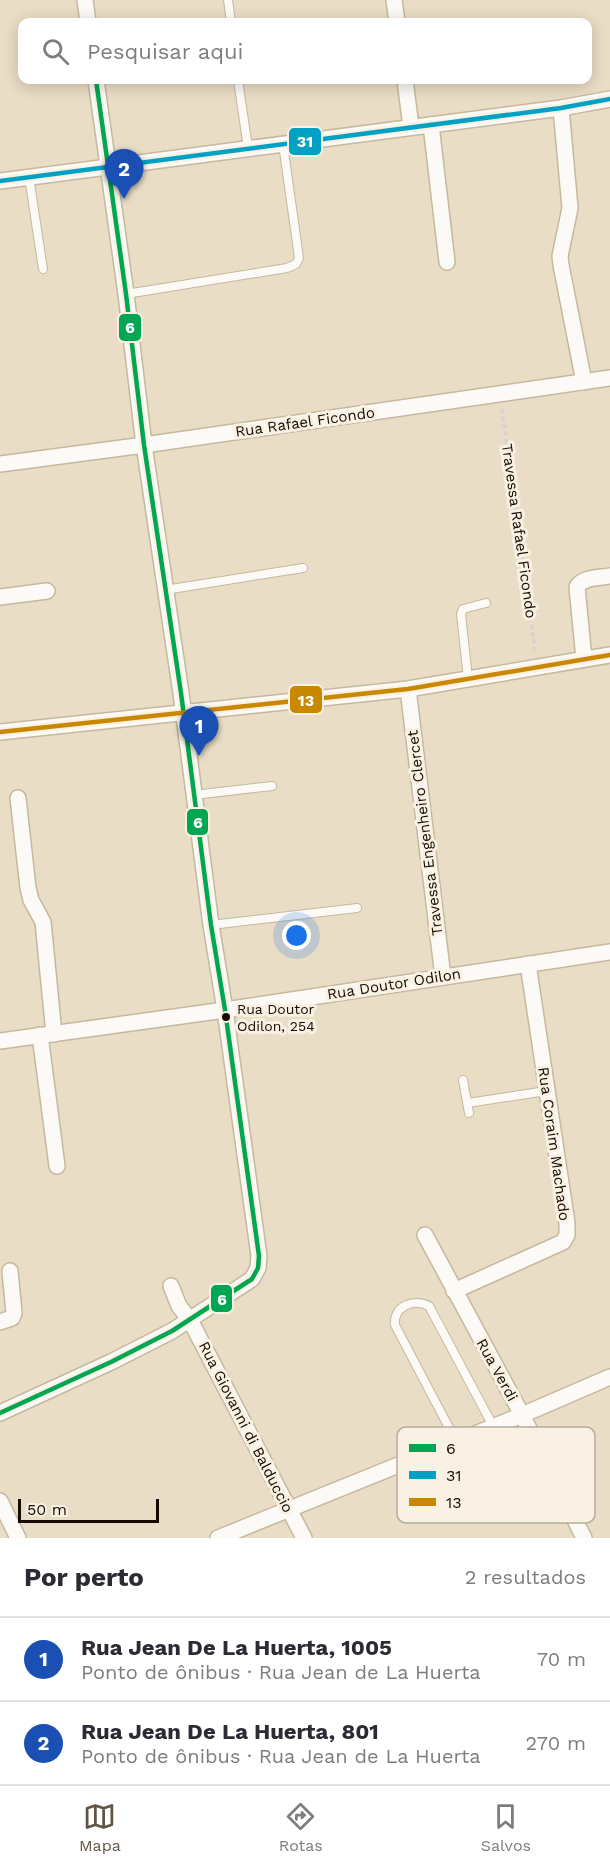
<!DOCTYPE html>
<html lang="pt">
<head>
<meta charset="utf-8">
<style>
	:root { --surface:#fff; --page:#f7f7f7; --text:#2b2b33; --muted:#7c7c81; --line:#e1e1e2; --accent:#605445 }
	body { margin:0; font-family:"Work Sans",sans-serif; background:var(--page); color:var(--text) }
	.scale { position:absolute; left:18px; bottom:15px; width:141px; box-sizing:border-box; padding-left:6px; border:3px solid #150b00; border-top:0; font-size:16px; line-height:21px; white-space:nowrap; color:#150b00; -webkit-text-stroke:4px #f9f1e3; paint-order:stroke }
	.you { position:absolute; left:297px; top:936px; width:21px; height:21px; margin:-15px; border:4px solid #fff; border-radius:50%; background:#1a73e8; box-shadow:0 0 0 9px #1a73e833 }
	.badge { display:grid; place-items:center; width:39px; height:39px; border-radius:50%; background:var(--accent); color:#fff; font-size:20px; font-weight:700 }
	.pin { position:absolute; translate:-50% -50px; filter:drop-shadow(0 2px 3px #0008) }
	.pin::after { content:''; position:absolute; top:32px; width:21px; height:18px; background:inherit; clip-path:polygon(0 0,100% 0,50% 100%) }
	.list { margin:0; padding:0; list-style:none }
	h2 { display:flex; justify-content:space-between; align-items:center; height:78px; margin:0; padding:0 24px; font-size:26px }
	h2 small { font-size:20px; font-weight:400; color:var(--muted) }
	.list li { display:grid; grid-template-columns:39px 1fr auto; gap:18px; align-items:center; box-sizing:border-box; height:84px; padding:0 24px; border-top:2px solid var(--line) }
	.list b { display:block; font-size:22px; white-space:nowrap }
	.list p { margin:0; font-size:20px; white-space:nowrap; color:var(--muted) }
	.list em { font-size:20px; font-style:normal; color:var(--muted) }
	.icon { flex:none; width:33px; height:33px; fill:none; stroke:currentColor; stroke-width:2; stroke-linecap:round; stroke-linejoin:round }
	.map { position:relative; flex:none; width:610px; height:1538px; overflow:hidden }
	.search { position:absolute; background:var(--surface); box-shadow:0 3px 15px #0003; left:18px; right:18px; top:18px; height:66px; display:flex; align-items:center; gap:15px; box-sizing:border-box; padding:0 21px; border-radius:12px; color:var(--muted); font-size:22px }
	.sheet { height:246px; background:var(--surface) }
	nav { display:flex; justify-content:space-around; align-items:center; box-sizing:border-box; height:84px; border-top:2px solid var(--line); background:var(--surface); font-size:16px; color:var(--muted) }
	nav a { display:grid; justify-items:center; gap:3px }
	nav .on { color:var(--accent) }
	.map>svg:first-child { display:block }
	.lines { fill:none; stroke-linecap:round; stroke-linejoin:round }
	.lane-casing { stroke:#c5b89e; stroke-width:10 }
	.street-casing { stroke:#c5b89e; stroke-width:18 }
	.path { stroke:#d8d4cd; stroke-width:4; stroke-dasharray:4.5 3; stroke-linecap:butt }
	.lane { stroke:#fcfaf6; stroke-width:8 }
	.street { stroke:#fcfaf6; stroke-width:15 }
	.bus-1-casing { stroke:#f9f1e3; stroke-width:9 }
	.bus-2-casing { stroke:#f9f1e3; stroke-width:9 }
	.bus-3-casing { stroke:#f9f1e3; stroke-width:9 }
	.bus-1 { stroke:#00a651; stroke-width:4.5 }
	.bus-2 { stroke:#01a1c4; stroke-width:4.5 }
	.bus-3 { stroke:#ca8700; stroke-width:4.5 }
	.bus-dot { fill:#150b00; stroke:#f9f1e3; stroke-width:2 }
	.labels { text-anchor:middle; stroke-width:6; stroke-linejoin:round; paint-order:stroke }
	.bus-label { font-size:14px; fill:#150b00; stroke:#f9f1e3; text-anchor:start }
	.street-label { font-size:15px; fill:#150b00; stroke:#f9f1e3 }
	.key { fill:#f9f1e3; stroke:#b5ac9f; stroke-width:1.5 }
	.key-label { font-size:16px; fill:#150b00 }
	.line-badge { stroke:#f9f1e3; stroke-width:2 }
	.badge-label { font-size:16px; text-anchor:middle; font-weight:bold; fill:#fff }
</style>
</head>
<body>
<div class="map">
<svg width="610" height="1538" viewBox="0 0 610 1538">
	<rect width="100%" height="100%" fill="#eaddc5"/>
	<g class="lines">
		<defs>
			<g id="lane">
				<polyline points="228,0 231,22"/>
				<polyline points="238,80 248,148"/>
				<polyline points="29,177 43,269"/>
				<polyline points="126,294 287,268 296,264 299,258 283,144"/>
				<polyline points="165,590 303,568"/>
				<polyline points="468,679 461,614 463,609 486,603"/>
				<polyline points="194,795 272,786"/>
				<polyline points="211,925 357,908"/>
				<polyline points="463,1080 469,1113"/>
				<polyline points="468,1103 546,1091"/>
				<path d="M456,1441L395,1325C393,1306 414,1298 429,1306L493,1426"/>
			</g>
			<g id="street">
				<polyline points="85,0 88,22"/>
				<polyline points="394,0 397,22"/>
				<polyline points="405,80 411,127"/>
				<polyline points="561,108 570,208 560,256 561,265 584,382"/>
				<polyline points="431,125 447,262"/>
				<polyline points="0,181 561,108 610,99"/>
				<polyline points="0,464 144,445 610,378"/>
				<polyline points="0,597 47,591"/>
				<path d="M584,659L577,587C583,577 599,578 610,576"/>
				<polyline points="408,689 443,977"/>
				<polyline points="0,732 408,689 610,655"/>
				<polyline points="18,798 28,888 31,900 43,922 54,1034"/>
				<polyline points="40,1035 57,1166"/>
				<polyline points="0,1041 225,1010 610,952"/>
				<polyline points="425,1235 522,1415 584,1538"/>
				<polyline points="171,1286 179,1306 190,1320 304,1538"/>
				<polyline points="454,1291 563,1242 567,1235 567,1223 528,964"/>
				<polyline points="0,1322 12,1318 14,1313 10,1271"/>
				<polyline points="0,1413 111,1362 172,1331 252,1279 258,1268 259,1256 225,1010 211,925 181,693 144,445 126,294 96,80"/>
				<polyline points="0,1501 18,1538"/>
				<polyline points="218,1538 522,1415 610,1377"/>
			</g>
		</defs>
		<use href="#lane" class="lane-casing"/>
		<use href="#street" class="street-casing"/>
		<polyline class="path" points="502,409 535,651"/>
		<use href="#lane" class="lane"/>
		<use href="#street" class="street"/>
		<defs>
			<polyline id="bus-1" points="0,1413 111,1362 172,1331 252,1279 258,1268 259,1256 225,1010 211,925 181,693 144,445 126,294 96,80"/>
			<polyline id="bus-2" points="0,181 561,108 610,99"/>
			<polyline id="bus-3" points="0,732 408,689 610,655"/>
		</defs>
		<use href="#bus-1" class="bus-1-casing"/>
		<use href="#bus-2" class="bus-2-casing"/>
		<use href="#bus-3" class="bus-3-casing"/>
		<use href="#bus-1" class="bus-1"/>
		<use href="#bus-2" class="bus-2"/>
		<use href="#bus-3" class="bus-3"/>
	</g>
	<circle class="bus-dot" cx="226" cy="1017" r="5"/>
	<g class="labels">
		<g class="bus-label">
			<text x="237" y="1014">Rua Doutor<tspan x="237" dy="17">Odilon, 254</tspan></text>
		</g>
		<g class="street-label">
			<text transform="translate(305 422) rotate(-8)" y="5">Rua Rafael Ficondo</text>
			<text transform="translate(519 531) rotate(82)" y="5">Travessa Rafael Ficondo</text>
			<text transform="translate(425 833) rotate(-97)" y="5">Travessa Engenheiro Clercet</text>
			<text transform="translate(394 984) rotate(-9)" y="5">Rua Doutor Odilon</text>
			<text transform="translate(554 1144) rotate(82)" y="5">Rua Coraim Machado</text>
			<text transform="translate(497 1370) rotate(61)" y="5">Rua Verdi</text>
			<text transform="translate(246 1427) rotate(63)" y="5">Rua Giovanni di Balduccio</text>
		</g>
	</g>
	<rect x="397" y="1427" width="198" height="96" rx="9" class="key"/>
	<rect x="409" y="1444" width="27" height="8" fill="#00a651"/>
	<rect x="409" y="1471" width="27" height="8" fill="#01a1c4"/>
	<rect x="409" y="1498" width="27" height="8" fill="#ca8700"/>
	<g class="key-label">
		<text x="446" y="1454">6</text>
		<text x="446" y="1481">31</text>
		<text x="446" y="1508">13</text>
	</g>
	<g class="line-badge">
		<rect x="288" y="127" width="34" height="29" rx="6" fill="#01a1c4"/>
		<rect x="118" y="313" width="24" height="29" rx="6" fill="#00a651"/>
		<rect x="289" y="685" width="34" height="29" rx="6" fill="#ca8700"/>
		<rect x="186" y="808" width="23" height="28" rx="6" fill="#00a651"/>
		<rect x="210" y="1284" width="23" height="29" rx="6" fill="#00a651"/>
	</g>
	<g class="badge-label">
		<text x="305" y="147">31</text>
		<text x="130" y="333">6</text>
		<text x="306" y="706">13</text>
		<text x="198" y="828">6</text>
		<text x="222" y="1305">6</text>
	</g>
</svg>
<div class="scale">50 m</div>
<div class="you"></div>
<div class="pin badge" style="left:199px;top:756px;background:#1a4fb4">1</div>
<div class="pin badge" style="left:124px;top:199px;background:#1a4fb4">2</div>
<div class="search"><svg class="icon" aria-label="search" viewBox="0 0 24 24"><circle cx="10" cy="10" r="6"/><path d="M15 15l6 6"/></svg>Pesquisar aqui</div>
</div>
<section class="sheet">
<h2>Por perto<small>2 resultados</small></h2>
<ul class="list">
<li><span class="badge" style="background:#1a4fb4">1</span><div><b>Rua Jean De La Huerta, 1005</b><p>Ponto de ônibus · Rua Jean de La Huerta</p></div><em>70 m</em></li>
<li><span class="badge" style="background:#1a4fb4">2</span><div><b>Rua Jean De La Huerta, 801</b><p>Ponto de ônibus · Rua Jean de La Huerta</p></div><em>270 m</em></li>
</ul>
</section>
<nav>
<a class="on"><svg class="icon" aria-label="map" viewBox="0 0 24 24"><path d="M3 6l6-2 6 2 6-2v14l-6 2-6-2-6 2zM9 4v14M15 6v14"/></svg>Mapa</a>
<a><svg class="icon" aria-label="directions" viewBox="0 0 24 24"><path d="M12 3l9 9-9 9-9-9zM9 14v-3h6M13 9l2 2-2 2"/></svg>Rotas</a>
<a><svg class="icon" aria-label="saved" viewBox="0 0 24 24"><path d="M7 4h10v16l-5-4-5 4z"/></svg>Salvos</a>
</nav>
</body>
</html>
